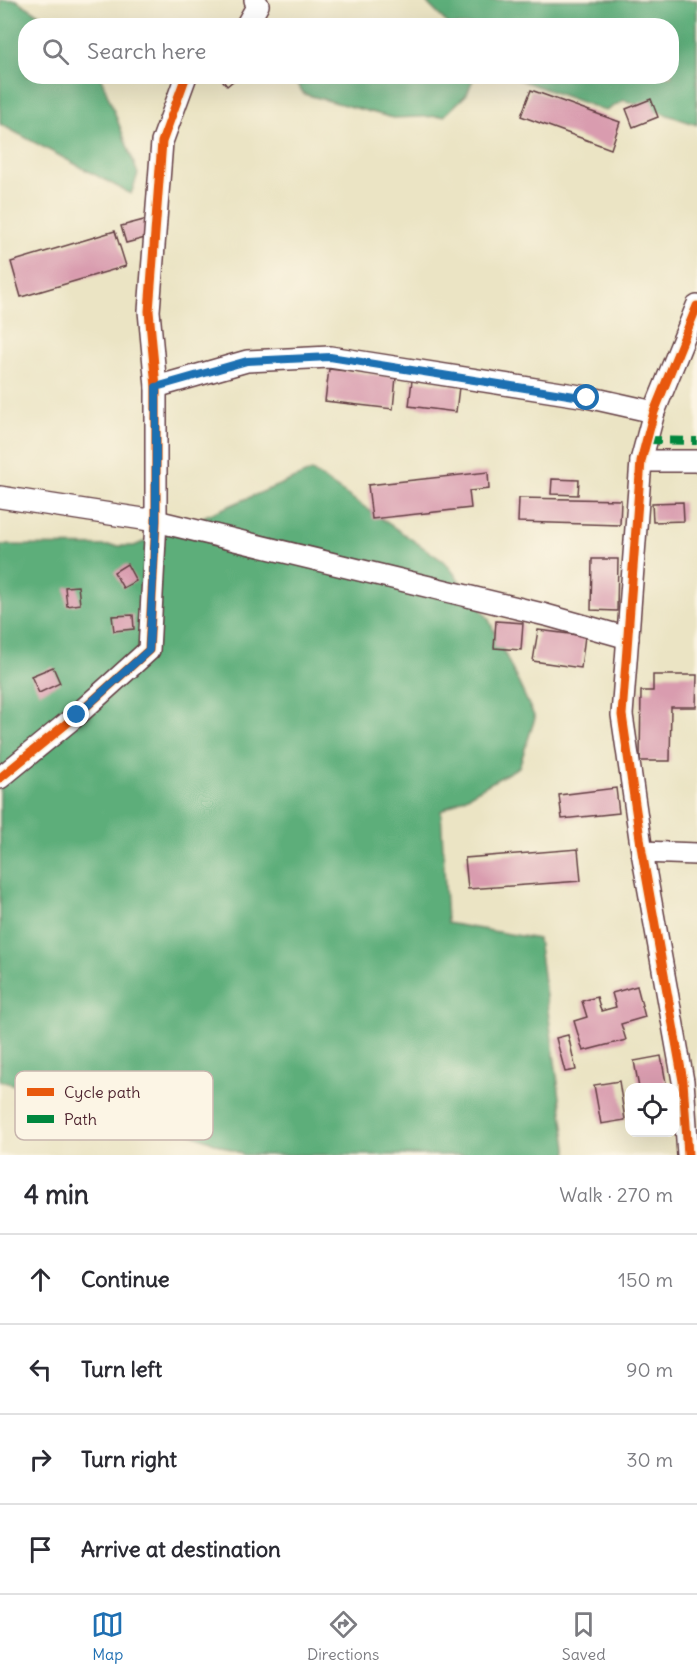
<!DOCTYPE html>
<html lang="en">
<head>
<meta charset="utf-8">
<style>
	:root { --surface:#fff; --page:#f2f2f3; --text:#2b2b33; --muted:#7c7c81; --line:#e1e1e2; --accent:#1f6fb2 }
	body { margin:0; font-family:Delius,sans-serif; background:var(--page); color:var(--text) }
	.controls { position:absolute; right:18px; bottom:18px; display:grid; overflow:hidden; border-radius:12px; box-shadow:0 6px 24px #0002 }
	.controls button { width:54px; height:54px; display:grid; place-items:center; padding:0; border:0; border-bottom:2px solid var(--line); background:var(--surface); color:var(--text); font:30px sans-serif }
	.stop { position:absolute; width:18px; height:18px; margin:-14px; border:4px solid #1f6fb2; border-radius:50%; background:#fff }
	.stop.end { background:#1f6fb2; border-color:#fff; box-shadow:0 2px 6px #0008 }
	.list { margin:0; padding:0; list-style:none }
	h2 { display:flex; justify-content:space-between; align-items:center; height:78px; margin:0; padding:0 24px; font-size:26px }
	h2 small { font-size:20px; font-weight:400; color:var(--muted) }
	.list li { display:grid; grid-template-columns:39px 1fr auto; gap:18px; align-items:center; box-sizing:border-box; height:90px; padding:0 24px; border-top:2px solid var(--line) }
	.list b { display:block; font-size:22px; white-space:nowrap }
	.list em { font-size:20px; font-style:normal; color:var(--muted) }
	.icon { flex:none; width:33px; height:33px; fill:none; stroke:currentColor; stroke-width:2; stroke-linecap:round; stroke-linejoin:round }
	.map { position:relative; flex:none; width:697px; height:1155px; overflow:hidden }
	.search { position:absolute; background:var(--surface); box-shadow:0 6px 24px #0002; left:18px; right:18px; top:18px; height:66px; display:flex; align-items:center; gap:15px; box-sizing:border-box; padding:0 21px; border-radius:24px; color:var(--muted); font-size:22px }
	.sheet { height:438px; background:var(--surface) }
	nav { display:flex; justify-content:space-around; align-items:center; box-sizing:border-box; height:84px; border-top:2px solid var(--line); background:var(--surface); font-size:16px; color:var(--muted) }
	nav a { display:grid; justify-items:center; gap:3px }
	nav .on { color:var(--accent) }
	.map>svg:first-child { display:block }
	.forest { fill:#5dae7a; stroke:#546652; stroke-width:1.5 }
	.building { fill:#d99caf }
	.lines { fill:none; stroke-linecap:round; stroke-linejoin:round }
	.minor-casing { stroke:#623d42; stroke-width:24 }
	.minor { stroke:#fff; stroke-width:21 }
	.quiet { stroke:#00873e; stroke-width:8; stroke-dasharray:15 8; stroke-linecap:butt }
	.cycleway-casing { stroke:#fcf5e5; stroke-width:13 }
	.cycleway { stroke:#e8590c; stroke-width:9 }
	.route { stroke:#1f6fb2; stroke-width:8 }
	.key { fill:#fcf5e5; stroke:#c7b5ad; stroke-width:1.5 }
	.key-label { font-size:16px; fill:#4a1f2b }
</style>
</head>
<body>
<div class="map">
<svg width="697" height="1155" viewBox="0 0 697 1155">
	<rect width="100%" height="100%" fill="#fcf5e5"/>
	<filter id="ink" filterUnits="userSpaceOnUse"><feTurbulence type="fractalNoise" baseFrequency=".0167" numOctaves="2"/><feDisplacementMap in="SourceGraphic" scale="12" xChannelSelector="R" yChannelSelector="G"/><feConvolveMatrix kernelMatrix="1 2 1 2 8 2 1 2 1" color-interpolation-filters="sRGB"/></filter>
	<filter id="wash" filterUnits="userSpaceOnUse"><feTurbulence type="fractalNoise" baseFrequency=".008" numOctaves="4" result="noise"/><feDisplacementMap in="SourceGraphic" scale="24" xChannelSelector="R" yChannelSelector="G"/><feGaussianBlur stdDeviation="1.35" result="paint"/><feColorMatrix in="noise" values="0 0 0 0 0 0 0 0 0 0 0 0 0 0 0 0 0 1.4 0 .05"/><feComposite in="paint" operator="in"/></filter>
	<g filter="url(#wash)">
		<rect width="100%" height="100%" fill="#ebe4c4"/>
		<g class="forest">
			<polygon points="0,0 16,0 57,25 26,26 26,76 99,76 102,80 138,174 131,194 0,124"/>
			<polygon points="424,0 697,0 697,125 624,100 606,111 512,77 672,76 672,26 449,25"/>
			<polygon points="292,77 474,77 467,94 444,116 393,118 304,94"/>
			<polygon points="312,471 446,563 488,618 535,718 519,767 441,811 447,923 538,939 568,1155 244,1155 185,1131 0,1081 0,545 134,546"/>
		</g>
		<g id="blocks">
			<g class="building">
				<polygon points="219,76 239,76 227,86"/>
				<polygon points="531,90 620,122 611,149 521,116"/>
				<polygon points="651,99 658,117 633,127 626,109"/>
				<polygon points="144,220 149,237 126,243 121,226"/>
				<polygon points="115,231 126,266 21,297 11,262"/>
				<polygon points="329,369 396,377 393,409 325,401"/>
				<polygon points="412,380 459,387 456,412 409,406"/>
				<polygon points="488,472 489,489 469,491 471,508 372,519 368,485"/>
				<polygon points="552,479 579,480 578,495 551,494"/>
				<polygon points="519,498 621,500 620,525 518,522"/>
				<polygon points="683,502 684,521 653,522 652,503"/>
				<polygon points="592,559 618,559 617,611 591,610"/>
				<polygon points="127,564 136,581 123,588 114,572"/>
				<polygon points="78,586 80,604 67,606 65,587"/>
				<polygon points="133,615 134,629 114,631 112,616"/>
				<polygon points="496,621 523,623 521,650 494,648"/>
				<polygon points="538,630 585,636 581,668 533,661"/>
				<polygon points="53,667 60,683 39,693 31,676"/>
				<polygon points="653,675 697,675 696,707 671,707 670,761 640,761 641,691 653,691"/>
				<polygon points="616,788 619,813 562,819 559,795"/>
				<polygon points="578,849 581,881 468,889 465,858"/>
				<polygon points="637,986 645,1017 621,1024 626,1040 583,1051 574,1021 587,1017 582,1001 597,997 601,1011 616,1007 612,993"/>
				<polygon points="568,1035 576,1070 565,1072 556,1038"/>
				<polygon points="661,1056 667,1088 639,1088 634,1061"/>
				<polygon points="619,1081 625,1120 601,1124 594,1085"/>
			</g>
		</g>
	</g>
	<g filter="url(#ink)">
		<use href="#blocks" fill-opacity="0" stroke="#623d42" stroke-width="1.5"/>
		<g class="lines">
			<defs>
				<g id="minor">
					<polyline points="246,26 258,5 255,0"/>
					<polyline points="156,387 247,361 330,357 587,397 654,412"/>
					<polyline points="641,461 697,461"/>
					<polyline points="0,497 156,521 546,615 628,638"/>
					<polyline points="0,778 77,715 149,650 156,521 156,387 149,311 162,142 186,76"/>
					<polyline points="642,852 697,854"/>
					<polyline points="688,1155 683,1081 642,852 622,715 641,461 654,412 697,306"/>
				</g>
			</defs>
			<use href="#minor" class="minor-casing"/>
			<use href="#minor" class="minor"/>
			<polyline class="quiet" points="646,440 697,441"/>
			<defs>
				<g id="cycleway">
					<polyline points="0,778 77,715 149,650 156,521 156,387 149,311 162,142 186,76"/>
					<polyline points="688,1155 683,1081 642,852 622,715 641,461 654,412 697,306"/>
				</g>
			</defs>
			<use href="#cycleway" class="cycleway-casing"/>
			<use href="#cycleway" class="cycleway"/>
		</g>
	</g>
	<g class="lines" filter="url(#ink)">
		<polyline class="route" points="77,715 149,650 156,521 156,387 247,361 330,357 587,398"/>
	</g>
	<rect x="15" y="1071" width="198" height="69" rx="9" class="key"/>
	<rect x="27" y="1088" width="27" height="8" fill="#e8590c"/>
	<rect x="27" y="1115" width="27" height="8" fill="#00873e"/>
	<g class="key-label">
		<text x="64" y="1098">Cycle path</text>
		<text x="64" y="1125">Path</text>
	</g>
</svg>
<div class="controls">
<button><svg class="icon" aria-label="locate" viewBox="0 0 24 24"><circle cx="12" cy="12" r="6"/><path d="M12 2v4M12 18v4M2 12h4M18 12h4"/></svg></button>
</div>
<div class="stop" style="left:587px;top:398px"></div>
<div class="stop end" style="left:77px;top:715px"></div>
<div class="search"><svg class="icon" aria-label="search" viewBox="0 0 24 24"><circle cx="10" cy="10" r="6"/><path d="M15 15l6 6"/></svg>Search here</div>
</div>
<section class="sheet">
<h2>4 min<small>Walk · 270 m</small></h2>
<ul class="list">
<li><svg class="icon" aria-label="ahead" viewBox="0 0 24 24"><path d="M12 20V5M6 11l6-6 6 6"/></svg><div><b>Continue</b></div><em>150 m</em></li>
<li><svg class="icon" aria-label="left" viewBox="0 0 24 24"><path d="M17 20v-9H6M10 6l-5 5 5 5"/></svg><div><b>Turn left</b></div><em>90 m</em></li>
<li><svg class="icon" aria-label="right" viewBox="0 0 24 24"><path d="M7 20v-9h11M14 6l5 5-5 5"/></svg><div><b>Turn right</b></div><em>30 m</em></li>
<li><svg class="icon" aria-label="arrive" viewBox="0 0 24 24"><path d="M6 21V4h12l-3 4 3 4H6"/></svg><div><b>Arrive at destination</b></div></li>
</ul>
</section>
<nav>
<a class="on"><svg class="icon" aria-label="map" viewBox="0 0 24 24"><path d="M3 6l6-2 6 2 6-2v14l-6 2-6-2-6 2zM9 4v14M15 6v14"/></svg>Map</a>
<a><svg class="icon" aria-label="directions" viewBox="0 0 24 24"><path d="M12 3l9 9-9 9-9-9zM9 14v-3h6M13 9l2 2-2 2"/></svg>Directions</a>
<a><svg class="icon" aria-label="saved" viewBox="0 0 24 24"><path d="M7 4h10v16l-5-4-5 4z"/></svg>Saved</a>
</nav>
</body>
</html>
